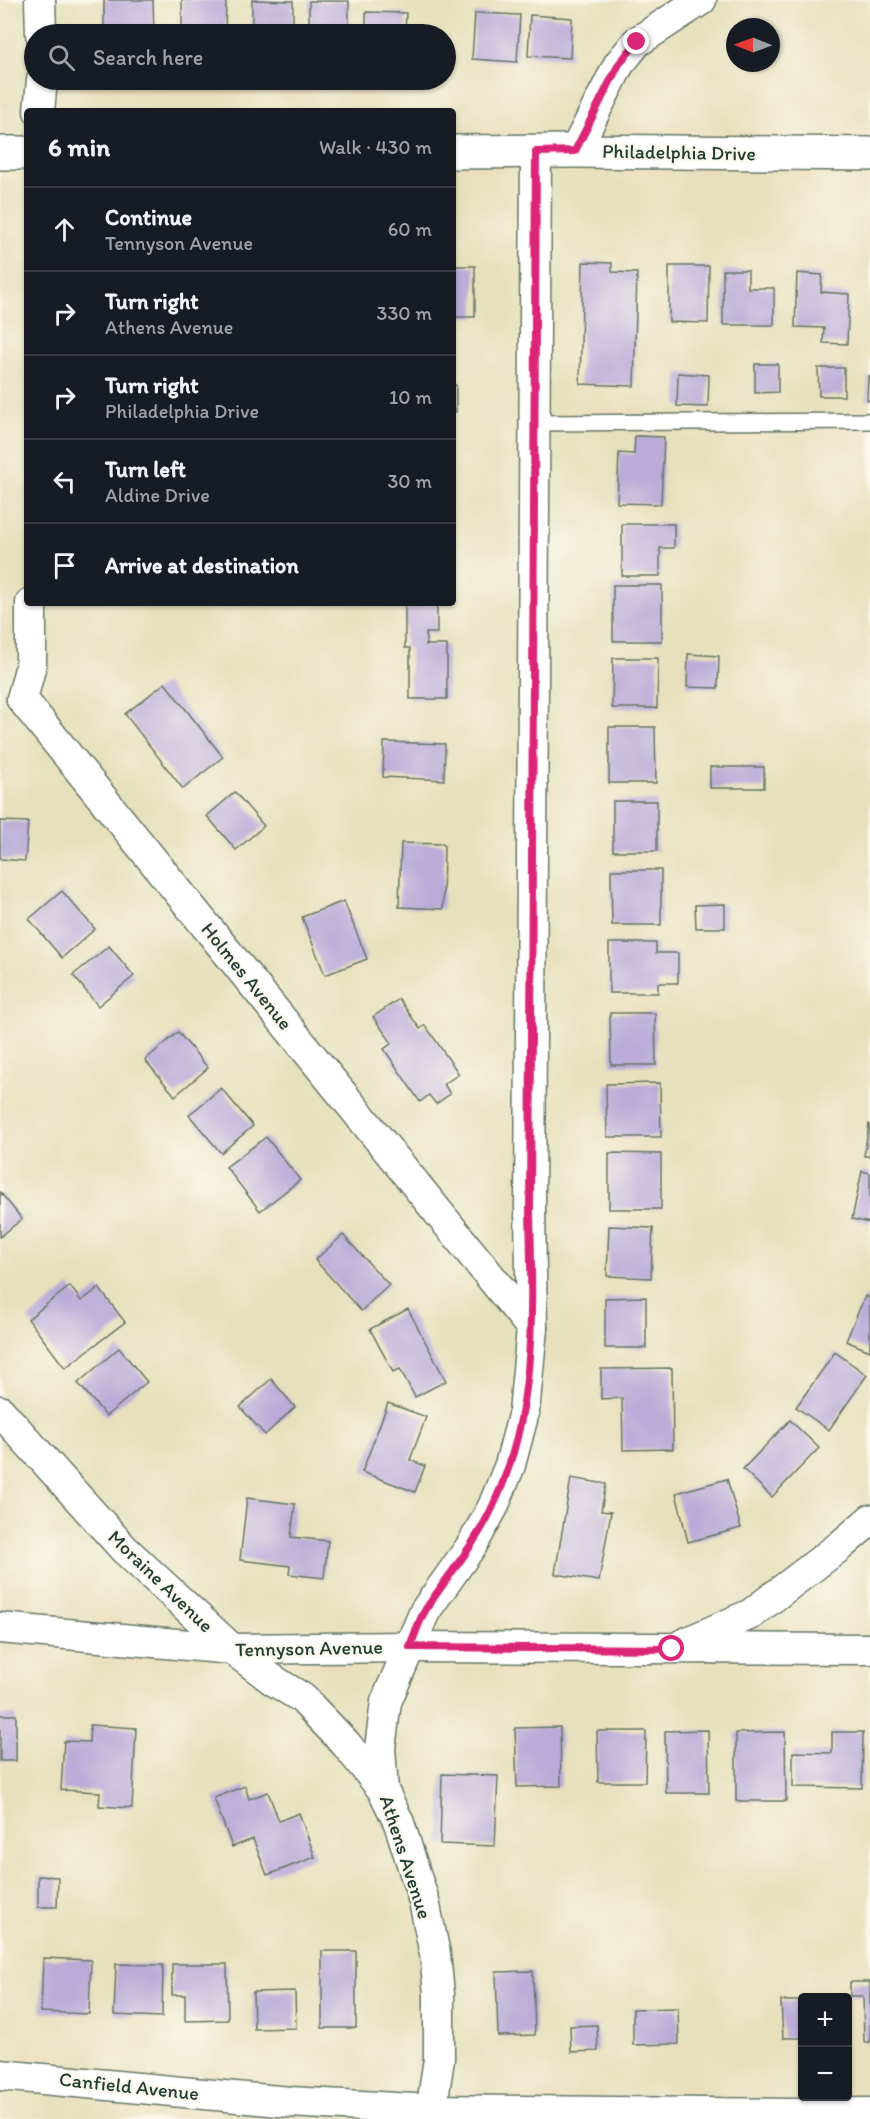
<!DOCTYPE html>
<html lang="en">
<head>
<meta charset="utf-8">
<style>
	:root { --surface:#171b24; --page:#20242c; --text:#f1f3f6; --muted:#9ea1a6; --line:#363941 }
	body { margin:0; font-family:Itim,sans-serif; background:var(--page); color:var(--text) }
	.controls { position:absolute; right:18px; bottom:18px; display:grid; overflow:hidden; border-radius:6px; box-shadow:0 2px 4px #0004 }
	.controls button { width:54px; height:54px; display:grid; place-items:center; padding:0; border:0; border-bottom:2px solid var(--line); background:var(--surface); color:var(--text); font:30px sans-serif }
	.compass { position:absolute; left:726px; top:18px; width:54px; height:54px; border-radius:50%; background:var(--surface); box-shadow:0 2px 4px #0004; rotate:271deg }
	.stop { position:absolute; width:18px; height:18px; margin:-14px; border:4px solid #db2777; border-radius:50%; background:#fff }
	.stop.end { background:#db2777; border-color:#fff; box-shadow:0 2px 6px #0008 }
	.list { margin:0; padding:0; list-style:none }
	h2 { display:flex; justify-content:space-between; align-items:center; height:78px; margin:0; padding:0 24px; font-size:26px }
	h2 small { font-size:20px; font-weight:400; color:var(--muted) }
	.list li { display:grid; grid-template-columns:39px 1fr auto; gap:18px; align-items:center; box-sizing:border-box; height:84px; padding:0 24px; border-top:2px solid var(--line) }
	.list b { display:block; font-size:22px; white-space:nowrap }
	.list p { margin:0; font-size:20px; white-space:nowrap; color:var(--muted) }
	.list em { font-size:20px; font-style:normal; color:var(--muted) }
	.icon { flex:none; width:33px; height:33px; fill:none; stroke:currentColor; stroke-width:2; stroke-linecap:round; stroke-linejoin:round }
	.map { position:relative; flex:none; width:870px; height:2119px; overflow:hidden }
	.search { position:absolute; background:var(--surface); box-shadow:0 2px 4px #0004; left:24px; top:24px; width:432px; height:66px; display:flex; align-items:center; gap:15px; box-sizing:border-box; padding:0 21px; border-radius:33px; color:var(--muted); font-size:22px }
	.panel { position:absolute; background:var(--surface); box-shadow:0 2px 4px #0004; left:24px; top:108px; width:432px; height:498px; border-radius:6px }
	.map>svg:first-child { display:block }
	.building { fill:#baabd8 }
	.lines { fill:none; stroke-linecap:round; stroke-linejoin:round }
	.service-casing { stroke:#657664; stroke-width:18 }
	.minor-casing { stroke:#657664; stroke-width:33 }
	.secondary-casing { stroke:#657664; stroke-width:36 }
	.service { stroke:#fff; stroke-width:15 }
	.minor { stroke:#fff; stroke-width:30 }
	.secondary { stroke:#fff; stroke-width:33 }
	.route { stroke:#db2777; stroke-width:8 }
	.labels { text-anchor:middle; stroke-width:4.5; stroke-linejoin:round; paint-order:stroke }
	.street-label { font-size:20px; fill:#1f3d34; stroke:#fbf7ec }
</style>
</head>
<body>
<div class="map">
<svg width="870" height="2119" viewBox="0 0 870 2119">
	<rect width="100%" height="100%" fill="#fbf7ec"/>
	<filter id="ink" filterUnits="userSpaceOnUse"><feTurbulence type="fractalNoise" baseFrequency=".0167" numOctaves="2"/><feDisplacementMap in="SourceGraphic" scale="12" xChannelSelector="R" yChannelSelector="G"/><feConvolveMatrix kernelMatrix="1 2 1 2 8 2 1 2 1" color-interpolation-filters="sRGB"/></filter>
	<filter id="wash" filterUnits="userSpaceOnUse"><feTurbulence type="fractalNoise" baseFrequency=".008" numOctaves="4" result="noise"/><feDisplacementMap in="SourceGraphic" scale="24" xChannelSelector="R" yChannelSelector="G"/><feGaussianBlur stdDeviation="1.35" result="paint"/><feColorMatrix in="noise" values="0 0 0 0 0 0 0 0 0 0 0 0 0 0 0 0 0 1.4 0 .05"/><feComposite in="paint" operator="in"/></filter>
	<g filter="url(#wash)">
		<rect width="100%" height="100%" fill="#e7e0bc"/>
		<g id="blocks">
			<g class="building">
				<polygon points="104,0 153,0 154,33 104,34"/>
				<polygon points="182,0 226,0 225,34 182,34"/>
				<polygon points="252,0 293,1 293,34 252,34"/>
				<rect x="309" y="1" width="40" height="33"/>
				<polygon points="366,12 406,13 405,34 366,34"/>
				<polygon points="475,13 520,15 517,62 472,59"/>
				<polygon points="530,15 572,18 570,58 528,56"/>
				<polygon points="583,262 612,263 612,272 637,273 634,386 580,384"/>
				<rect x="453" y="266" width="22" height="51"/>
				<polygon points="669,266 709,266 708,323 669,322"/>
				<polygon points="723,270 748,270 748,288 774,288 774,325 723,325"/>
				<polygon points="797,273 822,275 821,292 849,294 847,344 823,343 824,328 795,327"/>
				<polygon points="755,364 778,364 778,392 755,393"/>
				<polygon points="818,368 844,368 844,396 819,396"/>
				<polygon points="678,373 709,375 708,407 677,406"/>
				<polygon points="868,376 870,376 870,401 867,400"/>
				<rect x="453" y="385" width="3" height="27"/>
				<polygon points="635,436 664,437 661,504 617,503 619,453 634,454"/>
				<polygon points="622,524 674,524 674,548 660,548 660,576 622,576"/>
				<rect x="613" y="585" width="49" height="56"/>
				<polygon points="405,604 437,604 437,633 426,633 426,645 447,645 447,699 410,699 410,648 405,648"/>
				<polygon points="688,654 719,656 718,688 687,687"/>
				<polygon points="613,658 658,658 657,708 612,708"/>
				<polygon points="165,683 223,757 183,789 125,714"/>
				<polygon points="609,727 655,727 656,783 609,783"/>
				<polygon points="384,742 445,744 444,780 383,777"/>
				<rect x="710" y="767" width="54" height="21"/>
				<polygon points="235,792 264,826 236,850 207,816"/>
				<rect x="613" y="801" width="44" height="50"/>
				<polygon points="0,821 28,822 25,861 0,859"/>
				<polygon points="401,843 444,844 443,909 399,907"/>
				<polygon points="611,870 661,870 661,925 612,925"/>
				<polygon points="62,891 95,929 62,958 29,919"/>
				<polygon points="344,901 367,959 325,975 302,917"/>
				<polygon points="725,904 725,928 696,928 695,905"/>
				<polygon points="609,943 656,943 656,953 678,953 678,983 658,983 658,993 609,993"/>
				<polygon points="109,946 134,976 98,1006 73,975"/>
				<polygon points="399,999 420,1029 425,1025 459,1074 444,1084 450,1094 436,1104 429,1095 420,1102 384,1049 392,1043 373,1017"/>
				<polygon points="610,1013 655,1013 656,1065 611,1065"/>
				<polygon points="178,1032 208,1068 175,1096 145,1060"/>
				<polygon points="660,1083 661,1137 607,1137 606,1084"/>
				<polygon points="221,1088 253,1126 221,1153 189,1115"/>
				<polygon points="869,1124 870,1125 870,1156 864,1156"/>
				<polygon points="266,1137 300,1180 260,1211 226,1167"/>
				<polygon points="609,1153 661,1154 661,1209 609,1209"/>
				<polygon points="862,1171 870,1173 870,1223 852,1219"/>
				<polygon points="0,1192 22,1219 0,1237"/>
				<polygon points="609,1226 653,1228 651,1278 607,1276"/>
				<polygon points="343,1235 389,1285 361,1311 315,1260"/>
				<polygon points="70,1286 81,1301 99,1288 125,1322 65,1368 28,1319"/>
				<polygon points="865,1296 870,1298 870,1351 846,1341"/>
				<polygon points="646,1297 646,1348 605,1348 605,1298"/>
				<polygon points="408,1309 446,1381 415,1397 400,1369 393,1372 370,1329"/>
				<polygon points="119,1348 147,1382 106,1416 78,1383"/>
				<polygon points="835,1352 867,1375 829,1430 796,1407"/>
				<polygon points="672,1368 673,1449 623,1450 622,1398 601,1399 601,1369"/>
				<polygon points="271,1379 295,1407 265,1435 240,1407"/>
				<polygon points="388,1403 426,1417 410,1460 425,1466 415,1492 362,1472"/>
				<polygon points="790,1420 819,1448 772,1497 743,1469"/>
				<polygon points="571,1478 606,1484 601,1511 611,1512 599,1581 555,1574"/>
				<polygon points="727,1479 741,1528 688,1542 676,1493"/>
				<polygon points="247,1498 295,1504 291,1537 328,1541 324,1578 289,1574 290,1566 240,1560"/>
				<rect x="0" y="1715" width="16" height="46"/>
				<polygon points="90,1725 136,1728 132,1808 99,1806 100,1792 61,1790 64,1741 89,1742"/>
				<polygon points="560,1727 561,1786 517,1787 515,1728"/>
				<polygon points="708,1730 709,1793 666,1793 665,1731"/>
				<polygon points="597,1731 646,1731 645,1782 598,1782"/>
				<polygon points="785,1732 786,1801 736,1801 736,1733"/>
				<polygon points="832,1732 863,1732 862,1788 793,1787 793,1752 832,1753"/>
				<polygon points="442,1774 498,1776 495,1846 440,1844"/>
				<polygon points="245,1786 249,1799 268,1792 279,1821 299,1813 315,1857 267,1875 253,1839 232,1847 214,1798"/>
				<polygon points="38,1876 58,1877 57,1907 38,1907"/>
				<rect x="322" y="1951" width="34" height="77"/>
				<polygon points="43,1958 91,1960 89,2014 41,2012"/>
				<polygon points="116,1964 163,1965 162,2017 114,2015"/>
				<polygon points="172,1964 227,1964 228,2020 185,2021 185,1995 172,1995"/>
				<polygon points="533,1971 535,2035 498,2036 496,1972"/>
				<polygon points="850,1982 870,1982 870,2042 864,2042 863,1996 850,1996"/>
				<polygon points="295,1991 296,2028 254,2029 253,1992"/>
				<polygon points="781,2001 802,2001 802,2038 783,2038"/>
				<polygon points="678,2008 679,2044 633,2045 633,2009"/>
				<polygon points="597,2025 598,2051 571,2052 570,2026"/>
			</g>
		</g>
	</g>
	<g filter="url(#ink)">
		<use href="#blocks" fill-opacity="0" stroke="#657664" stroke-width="1.5"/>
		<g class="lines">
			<defs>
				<polyline id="service" points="535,423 870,421"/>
				<g id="minor">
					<polyline points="40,0 41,34"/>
					<polyline points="39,111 42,80"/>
					<polyline points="575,151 619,64 637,42 701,0"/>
					<polyline points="22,699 532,1328"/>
					<polyline points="22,699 31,665 31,603"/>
					<polyline points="0,1411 124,1549 232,1649 273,1680 302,1698 346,1744 383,1790"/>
					<polyline points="0,1628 232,1649 409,1647 870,1649"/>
					<polyline points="683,1644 751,1614 840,1546 870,1520"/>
					<polyline points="0,2075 290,2102 432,2110 789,2114 870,2113"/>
					<polyline points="430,2119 439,2059 439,1994 435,1954 424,1901 399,1823 383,1790 380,1748 386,1702 425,1611 472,1545 493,1507 510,1465 524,1412 532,1328 530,1211 536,152"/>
				</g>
				<g id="secondary">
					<polyline points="453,152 575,151 870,154"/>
					<polyline points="0,153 27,153"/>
				</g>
			</defs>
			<use href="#service" class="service-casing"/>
			<use href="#minor" class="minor-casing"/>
			<use href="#secondary" class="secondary-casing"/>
			<use href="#service" class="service"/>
			<use href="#minor" class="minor"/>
			<use href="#secondary" class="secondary"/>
		</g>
	</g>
	<g class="lines" filter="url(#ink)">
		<path class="route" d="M637,42L619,64L575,151L536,152L530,1211C532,1311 537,1414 493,1506C476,1544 448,1575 426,1609C419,1620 415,1634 410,1647L672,1649"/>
	</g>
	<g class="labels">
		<g class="street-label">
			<text transform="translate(679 152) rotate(1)" y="7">Philadelphia Drive</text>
			<text transform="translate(247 976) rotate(51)" y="7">Holmes Avenue</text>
			<text transform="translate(161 1581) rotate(44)" y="7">Moraine Avenue</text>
			<text transform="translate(309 1648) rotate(-1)" y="7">Tennyson Avenue</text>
			<text transform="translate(406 1857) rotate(72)" y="7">Athens Avenue</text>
			<text transform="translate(129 2086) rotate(6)" y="7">Canfield Avenue</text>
		</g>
	</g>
</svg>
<div class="controls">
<button>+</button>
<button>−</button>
</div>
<svg class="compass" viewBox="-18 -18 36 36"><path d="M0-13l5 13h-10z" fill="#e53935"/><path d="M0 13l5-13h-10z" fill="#9ea1a6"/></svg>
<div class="stop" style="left:672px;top:1649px"></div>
<div class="stop end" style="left:637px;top:42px"></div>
<div class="search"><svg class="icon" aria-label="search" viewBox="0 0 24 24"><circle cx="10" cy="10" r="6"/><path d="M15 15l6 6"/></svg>Search here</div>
<section class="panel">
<h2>6 min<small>Walk · 430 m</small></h2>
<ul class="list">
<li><svg class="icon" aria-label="ahead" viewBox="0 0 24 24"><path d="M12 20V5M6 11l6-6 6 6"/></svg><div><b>Continue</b><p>Tennyson Avenue</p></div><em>60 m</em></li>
<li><svg class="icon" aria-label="right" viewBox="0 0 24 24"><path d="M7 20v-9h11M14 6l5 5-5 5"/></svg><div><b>Turn right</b><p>Athens Avenue</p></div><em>330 m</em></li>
<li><svg class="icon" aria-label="right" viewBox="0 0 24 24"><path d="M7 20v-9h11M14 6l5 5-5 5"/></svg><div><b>Turn right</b><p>Philadelphia Drive</p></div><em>10 m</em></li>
<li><svg class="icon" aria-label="left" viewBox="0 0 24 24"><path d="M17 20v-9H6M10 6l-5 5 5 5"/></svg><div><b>Turn left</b><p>Aldine Drive</p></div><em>30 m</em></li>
<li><svg class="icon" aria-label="arrive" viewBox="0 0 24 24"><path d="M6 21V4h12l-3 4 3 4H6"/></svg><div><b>Arrive at destination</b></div></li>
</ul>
</section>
</div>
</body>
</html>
